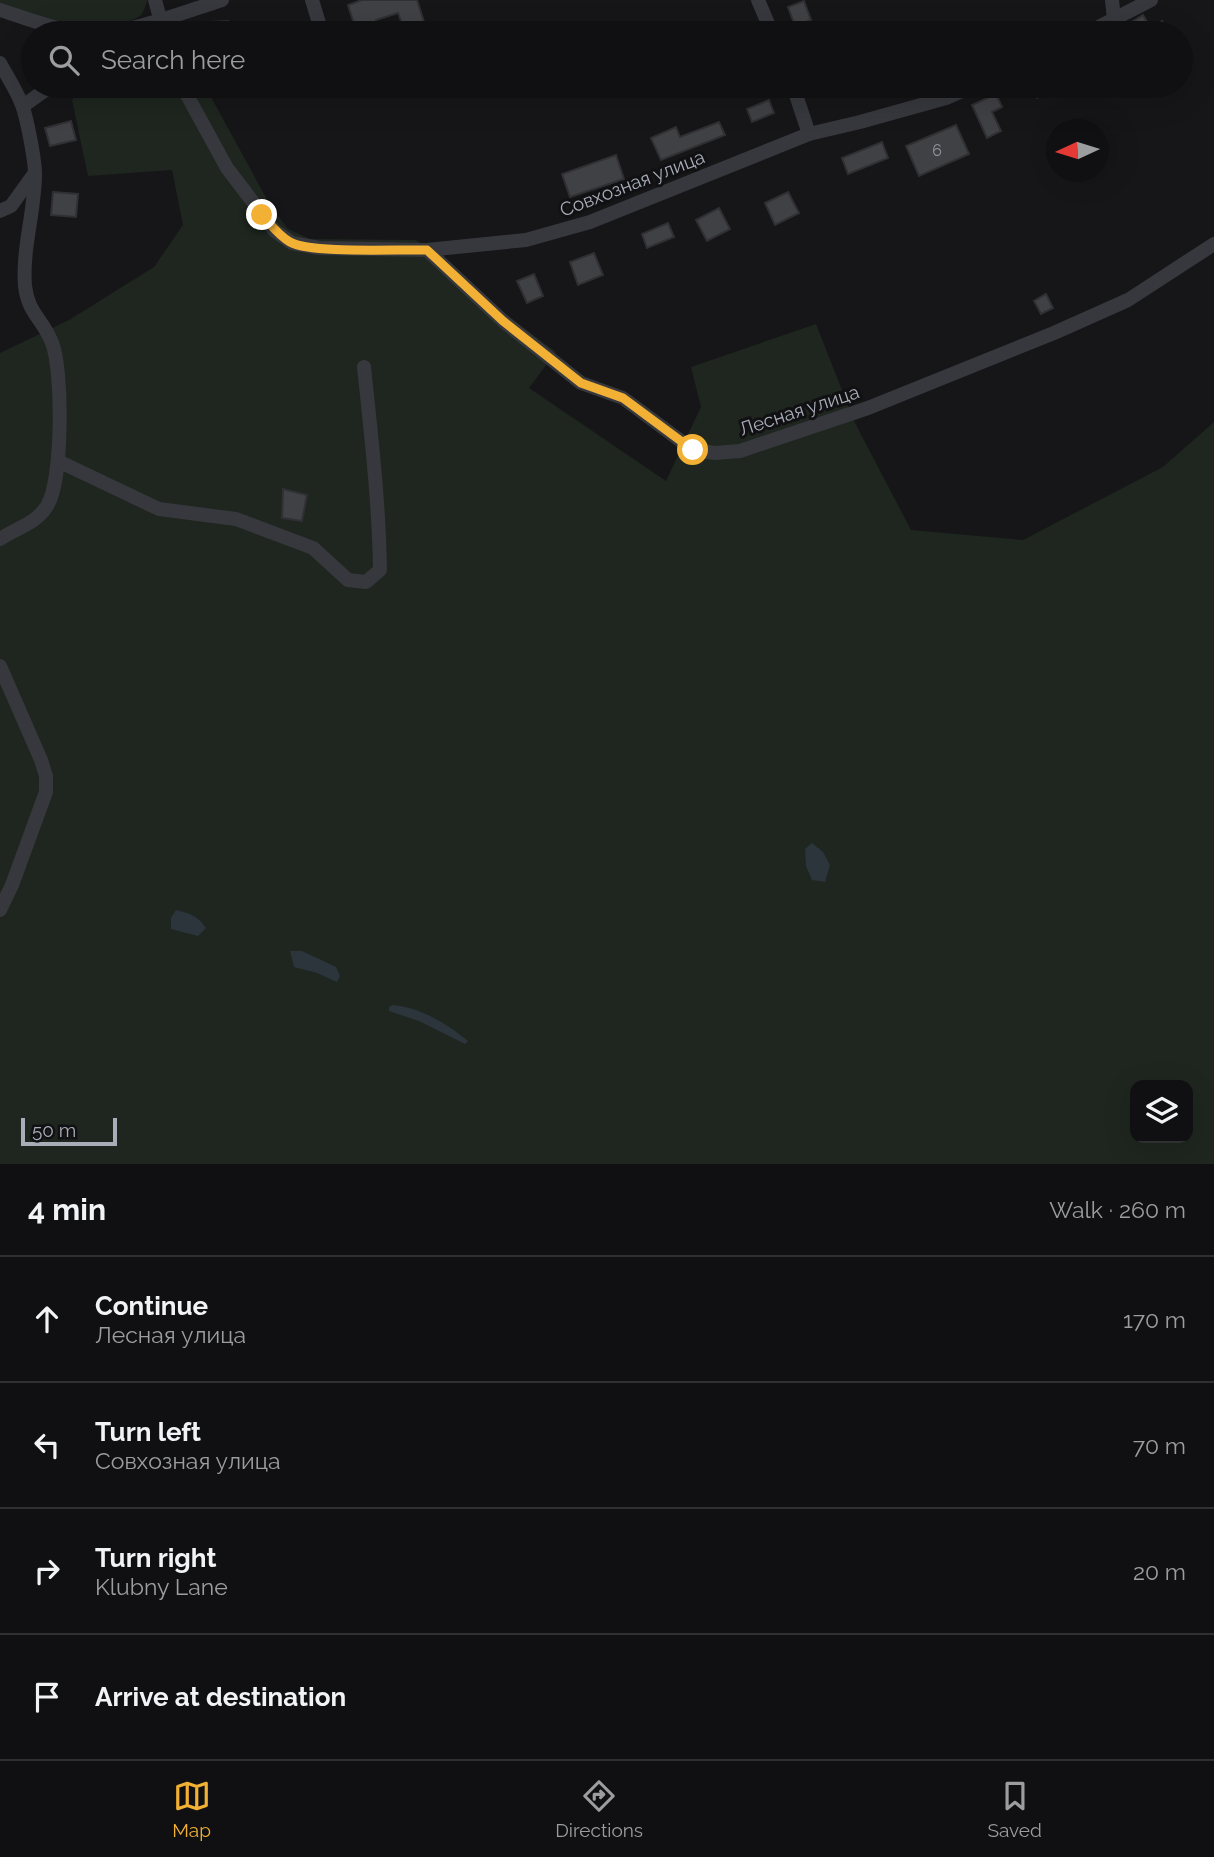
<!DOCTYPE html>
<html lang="en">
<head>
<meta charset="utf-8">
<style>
	:root { --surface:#101012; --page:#1e1e20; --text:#f1f3f6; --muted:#9c9d9f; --line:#303032; --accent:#f2b134 }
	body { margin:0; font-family:Raleway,sans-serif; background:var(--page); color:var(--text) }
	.controls { position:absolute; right:21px; bottom:21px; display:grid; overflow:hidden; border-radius:14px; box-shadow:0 7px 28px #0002 }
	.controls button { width:63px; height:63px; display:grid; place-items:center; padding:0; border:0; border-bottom:2px solid var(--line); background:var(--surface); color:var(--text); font:35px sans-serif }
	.compass { position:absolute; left:1046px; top:119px; width:63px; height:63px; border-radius:50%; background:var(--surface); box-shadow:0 7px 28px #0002; rotate:266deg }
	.scale { position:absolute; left:21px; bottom:18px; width:96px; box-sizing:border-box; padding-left:7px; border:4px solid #a8adb8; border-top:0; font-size:19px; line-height:24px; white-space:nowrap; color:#a8adb8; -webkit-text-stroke:5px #111113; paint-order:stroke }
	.stop { position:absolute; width:21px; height:21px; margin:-16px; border:5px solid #f2b134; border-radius:50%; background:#fff }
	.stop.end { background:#f2b134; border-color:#fff; box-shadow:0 2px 7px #0008 }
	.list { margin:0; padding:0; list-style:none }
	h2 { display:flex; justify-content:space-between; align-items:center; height:91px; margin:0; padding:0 28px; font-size:30px }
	h2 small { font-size:23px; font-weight:400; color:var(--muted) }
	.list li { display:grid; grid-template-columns:46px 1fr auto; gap:21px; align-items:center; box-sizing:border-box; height:126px; padding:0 28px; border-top:2px solid var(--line) }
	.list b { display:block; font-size:26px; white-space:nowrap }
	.list p { margin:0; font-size:23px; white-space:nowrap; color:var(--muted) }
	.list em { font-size:23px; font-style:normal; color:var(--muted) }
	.icon { flex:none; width:38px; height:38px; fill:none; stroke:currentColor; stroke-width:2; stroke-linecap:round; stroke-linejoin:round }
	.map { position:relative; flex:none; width:1214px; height:1164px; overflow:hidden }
	.search { position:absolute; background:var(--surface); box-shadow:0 7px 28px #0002; left:21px; right:21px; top:21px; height:77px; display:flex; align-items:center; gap:18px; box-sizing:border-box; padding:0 24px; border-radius:38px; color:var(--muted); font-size:26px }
	.sheet { height:595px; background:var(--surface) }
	nav { display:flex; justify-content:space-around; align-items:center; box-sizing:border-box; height:98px; border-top:2px solid var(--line); background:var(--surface); font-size:19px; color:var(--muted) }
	nav a { display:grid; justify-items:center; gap:4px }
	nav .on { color:var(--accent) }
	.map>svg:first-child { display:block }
	.green { fill:#1e261f; fill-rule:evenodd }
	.water { fill:#2c353c }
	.building { fill:#404145; stroke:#303034; stroke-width:2 }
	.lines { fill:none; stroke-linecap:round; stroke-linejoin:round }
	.minor { stroke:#37383d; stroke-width:14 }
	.route { stroke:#f2b134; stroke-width:9 }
	.labels { text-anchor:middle; stroke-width:6; stroke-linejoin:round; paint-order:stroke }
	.number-label { font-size:16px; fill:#8e929b }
	.street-label { font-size:19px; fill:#a8adb8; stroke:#111113 }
</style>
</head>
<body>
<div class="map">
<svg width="1214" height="1164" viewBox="0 0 1214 1164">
	<rect width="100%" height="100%" fill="#161618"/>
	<g class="green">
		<path d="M0,0H147V2C145,7 144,12 140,16C134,20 126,22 119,23C77,31 40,16 0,5Z"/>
		<path d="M84,86H205L270,205L288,229L310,239L416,240L458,270L508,316L556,352L529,388L666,481L701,407L691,367L816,324L855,423L911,530L1023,540L1163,467L1214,422V1164H0V353L69,320L154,267L183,225L172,170L88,176L72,100ZM1135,1085H1188V1138H1135Z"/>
	</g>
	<g class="water">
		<polygon points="812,843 823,852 830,865 825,882 812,880 806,866 805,849"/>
		<path d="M176,910C189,913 198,916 206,928L198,936L171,929V918Z"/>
		<polygon points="290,951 302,951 336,967 340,976 337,982 317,973 294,967"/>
		<path d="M393,1005C421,1008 446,1023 468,1041L465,1044L419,1021L389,1011V1007Z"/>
	</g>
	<g class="building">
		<polygon points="362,0 417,0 425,25 405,32 398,13 376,20 380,33 357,33 348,5"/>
		<polygon points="804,1 811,20 795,26 788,7"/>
		<polygon points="1143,15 1151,28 1162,21 1169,33 1132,33 1127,25"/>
		<polygon points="228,21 228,33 210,33 210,22"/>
		<polygon points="1030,86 1058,86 1037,98"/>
		<polygon points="996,94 1002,107 992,112 1001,131 987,138 972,105"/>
		<polygon points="769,100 774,113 752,122 747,109"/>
		<polygon points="71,121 76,140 50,146 45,128"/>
		<polygon points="719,122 725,135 661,160 651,138 676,127 680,137"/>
		<polygon points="956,125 969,154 919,176 906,146"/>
		<polygon points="882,142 888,158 848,174 842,158"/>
		<polygon points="616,155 624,179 570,197 562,174"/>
		<polygon points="53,192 78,194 76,217 51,215"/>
		<polygon points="788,192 799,213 775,225 765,203"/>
		<polygon points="719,208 730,229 707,241 696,220"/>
		<polygon points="668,223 674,237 647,248 642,234"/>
		<polygon points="594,253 603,275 578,285 570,262"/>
		<polygon points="534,274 543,296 527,303 517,281"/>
		<polygon points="1046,294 1053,308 1041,314 1034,301"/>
		<polygon points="283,489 307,495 302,521 282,518"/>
	</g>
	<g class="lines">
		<g class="minor">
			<polyline points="155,0 164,33"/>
			<polyline points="312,0 322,33"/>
			<polyline points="758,0 772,33"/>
			<polyline points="1112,0 1114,19"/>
			<path d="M0,10C29,19 60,32 90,33C129,34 184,12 222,0"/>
			<polyline points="1087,33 1151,0"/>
			<path d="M0,63C7,76 17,91 22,105C27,118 35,160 35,174C35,211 22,248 25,286C28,314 44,320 52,343C63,370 63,481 47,506C36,524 16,528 0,539"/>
			<polyline points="182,86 227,168 275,231 292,243 319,248 427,250 526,240 590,222 809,134 860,122 946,98 973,86"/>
			<polyline points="793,86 809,134"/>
			<polyline points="23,106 51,86"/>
			<polyline points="0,211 11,206 34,174"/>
			<polyline points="427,250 503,321 581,383 623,398 693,450 715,453 740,451 868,408 1054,333 1128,300 1214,244"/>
			<path d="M58,461L159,509L236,519L313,548L348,580L366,582L380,570C379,502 371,434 364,367"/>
			<polyline points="0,666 41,760 46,776 46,792 12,885 0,910"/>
		</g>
	</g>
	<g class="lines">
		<path class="route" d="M262,215C271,225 279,236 290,242C311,254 399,249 427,250L503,321L581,383L623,398L693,450"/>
	</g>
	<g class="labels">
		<g class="number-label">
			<text x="937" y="156">6</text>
		</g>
		<g class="street-label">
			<text transform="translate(632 183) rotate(-21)" y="7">Совхозная улица</text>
			<text transform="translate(799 410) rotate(-18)" y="7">Лесная улица</text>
		</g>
	</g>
</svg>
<div class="controls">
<button><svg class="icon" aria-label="layers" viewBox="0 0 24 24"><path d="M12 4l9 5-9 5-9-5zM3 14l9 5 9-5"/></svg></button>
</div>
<svg class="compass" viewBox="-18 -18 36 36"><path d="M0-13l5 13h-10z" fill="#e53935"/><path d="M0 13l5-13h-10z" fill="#9c9d9f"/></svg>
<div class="scale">50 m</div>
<div class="stop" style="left:693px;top:450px"></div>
<div class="stop end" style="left:262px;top:215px"></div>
<div class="search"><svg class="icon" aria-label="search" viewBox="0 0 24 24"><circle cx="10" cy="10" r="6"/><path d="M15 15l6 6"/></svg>Search here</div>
</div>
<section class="sheet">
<h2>4 min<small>Walk · 260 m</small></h2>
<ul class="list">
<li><svg class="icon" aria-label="ahead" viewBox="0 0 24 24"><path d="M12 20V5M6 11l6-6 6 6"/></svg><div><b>Continue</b><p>Лесная улица</p></div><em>170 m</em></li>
<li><svg class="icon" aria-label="left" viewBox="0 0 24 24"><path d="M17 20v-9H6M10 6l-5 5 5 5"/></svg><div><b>Turn left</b><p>Совхозная улица</p></div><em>70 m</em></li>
<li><svg class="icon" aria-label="right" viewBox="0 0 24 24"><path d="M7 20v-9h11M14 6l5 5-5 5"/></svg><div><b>Turn right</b><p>Klubny Lane</p></div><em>20 m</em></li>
<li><svg class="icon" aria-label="arrive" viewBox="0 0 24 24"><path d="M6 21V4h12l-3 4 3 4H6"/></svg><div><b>Arrive at destination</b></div></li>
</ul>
</section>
<nav>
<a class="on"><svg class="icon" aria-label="map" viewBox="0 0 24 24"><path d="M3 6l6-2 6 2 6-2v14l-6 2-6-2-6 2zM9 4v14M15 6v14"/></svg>Map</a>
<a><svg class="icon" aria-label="directions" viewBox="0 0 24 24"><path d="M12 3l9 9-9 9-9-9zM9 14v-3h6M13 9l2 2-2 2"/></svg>Directions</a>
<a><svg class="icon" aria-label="saved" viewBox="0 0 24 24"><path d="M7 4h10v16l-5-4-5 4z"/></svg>Saved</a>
</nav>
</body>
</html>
